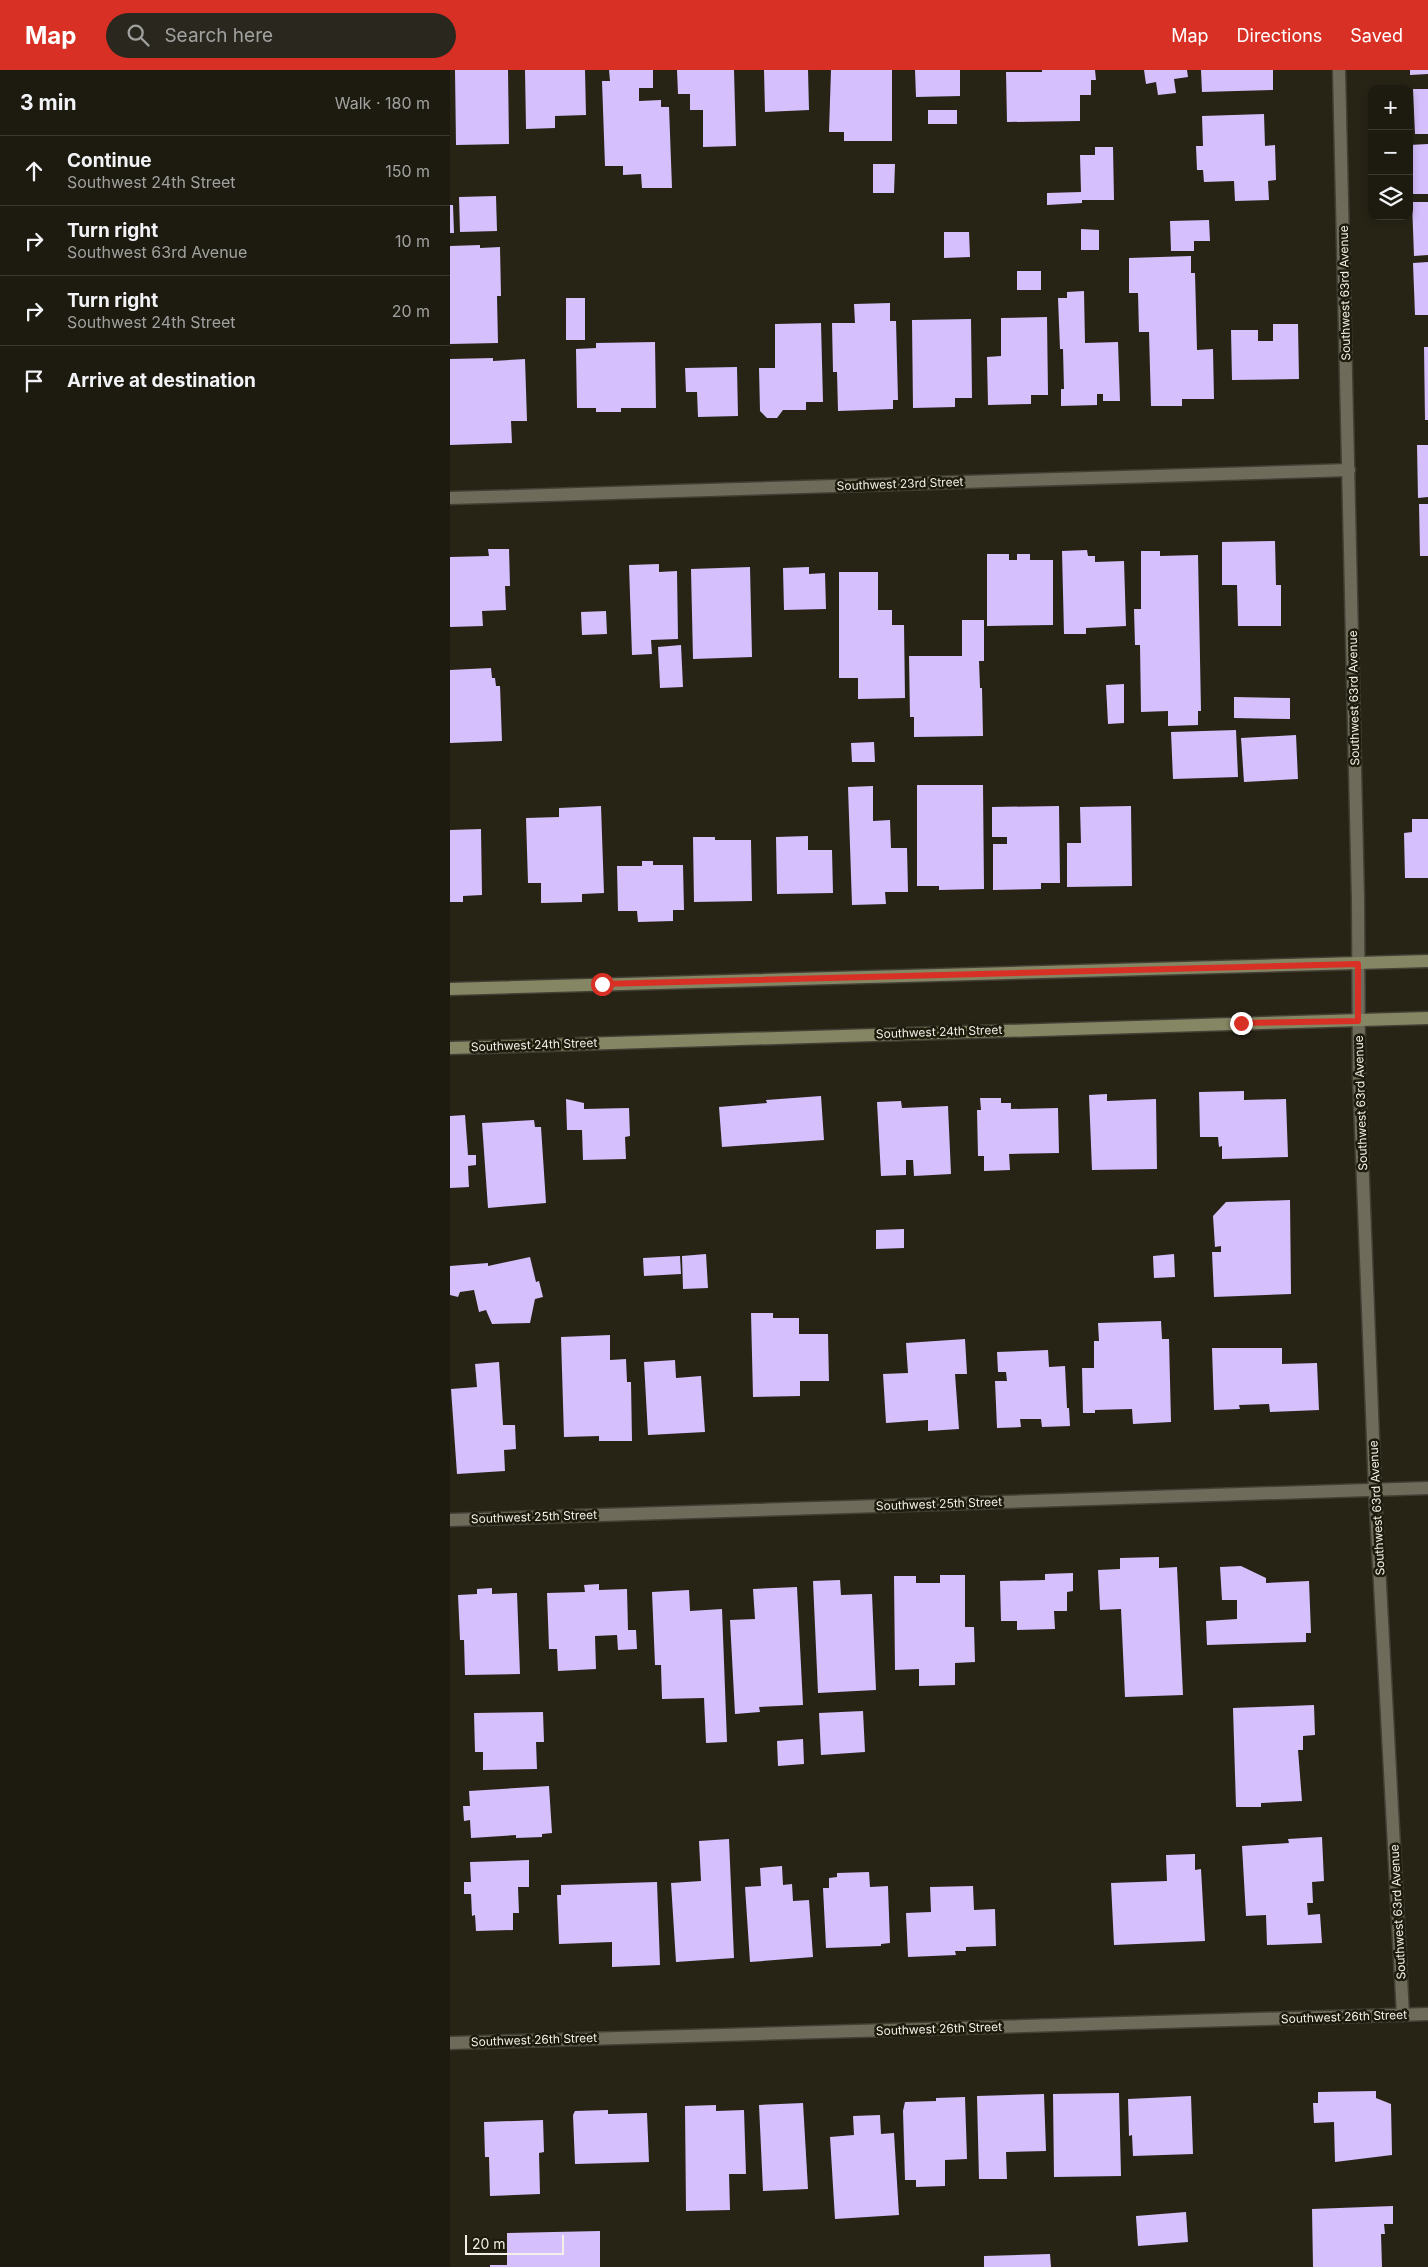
<!DOCTYPE html>
<html lang="en">
<head>
<meta charset="utf-8">
<style>
	:root { --surface:#1d1b10; --page:#2a281e; --text:#f1f3f6; --muted:#a0a19f; --line:#3b3930; --accent:#d93025 }
	body { margin:0; font-family:Inter,sans-serif; background:var(--page); color:var(--text) }
	.controls { position:absolute; right:15px; top:15px; display:grid; overflow:hidden; border-radius:10px; box-shadow:0 2px 8px #0003 }
	.controls button { width:45px; height:45px; display:grid; place-items:center; padding:0; border:0; border-bottom:1px solid var(--line); background:var(--surface); color:var(--text); font:25px sans-serif }
	.scale { position:absolute; left:15px; bottom:12px; width:99px; box-sizing:border-box; padding-left:5px; border:2px solid #f1efe6; border-top:0; font-size:14px; line-height:18px; white-space:nowrap; color:#f1efe6; -webkit-text-stroke:4px #1d1b0c; paint-order:stroke }
	.stop { position:absolute; width:15px; height:15px; margin:-11px; border:4px solid #d93025; border-radius:50%; background:#fff }
	.stop.end { background:#d93025; border-color:#fff; box-shadow:0 1px 5px #0008 }
	.list { margin:0; padding:0; list-style:none }
	h2 { display:flex; justify-content:space-between; align-items:center; height:65px; margin:0; padding:0 20px; font-size:21px }
	h2 small { font-size:16px; font-weight:400; color:var(--muted) }
	.list li { display:grid; grid-template-columns:32px 1fr auto; gap:15px; align-items:center; box-sizing:border-box; height:70px; padding:0 20px; border-top:1px solid var(--line) }
	.list b { display:block; font-size:19px; white-space:nowrap }
	.list p { margin:0; font-size:16px; white-space:nowrap; color:var(--muted) }
	.list em { font-size:16px; font-style:normal; color:var(--muted) }
	.icon { flex:none; width:28px; height:28px; fill:none; stroke:currentColor; stroke-width:2; stroke-linecap:round; stroke-linejoin:round }
	.map { position:relative; flex:none; width:978px; height:2197px; overflow:hidden }
	header { display:flex; align-items:center; gap:30px; box-sizing:border-box; height:70px; padding:0 25px; background:var(--accent); color:#fff }
	header strong { font-size:24px }
	nav { display:flex; gap:28px; margin-inline-start:auto; font-size:18px }
	.search { width:350px; height:45px; background:var(--page); display:flex; align-items:center; gap:12px; box-sizing:border-box; padding:0 18px; border-radius:28px; color:var(--muted); font-size:19px }
	main { display:flex }
	aside { flex:1; background:var(--surface) }
	.map>svg:first-child { display:block }
	.building { fill:#d6bffd }
	.lines { fill:none; stroke-linecap:round; stroke-linejoin:round }
	.street-casing { stroke:#423f34; stroke-width:15 }
	.secondary-casing { stroke:#423f34; stroke-width:15 }
	.street { stroke:#6e6b5a; stroke-width:12 }
	.secondary { stroke:#858663; stroke-width:12 }
	.route { stroke:#d93025; stroke-width:6 }
	.labels { text-anchor:middle; stroke-width:5; stroke-linejoin:round; paint-order:stroke }
	.street-label { font-size:12px; fill:#f1efe6; stroke:#1d1b0c }
</style>
</head>
<body>
<header>
<strong>Map</strong>
<div class="search"><svg class="icon" aria-label="search" viewBox="0 0 24 24"><circle cx="10" cy="10" r="6"/><path d="M15 15l6 6"/></svg>Search here</div>
<nav><a>Map</a><a>Directions</a><a>Saved</a></nav>
</header>
<main>
<aside>
<h2>3 min<small>Walk · 180 m</small></h2>
<ul class="list">
<li><svg class="icon" aria-label="ahead" viewBox="0 0 24 24"><path d="M12 20V5M6 11l6-6 6 6"/></svg><div><b>Continue</b><p>Southwest 24th Street</p></div><em>150 m</em></li>
<li><svg class="icon" aria-label="right" viewBox="0 0 24 24"><path d="M7 20v-9h11M14 6l5 5-5 5"/></svg><div><b>Turn right</b><p>Southwest 63rd Avenue</p></div><em>10 m</em></li>
<li><svg class="icon" aria-label="right" viewBox="0 0 24 24"><path d="M7 20v-9h11M14 6l5 5-5 5"/></svg><div><b>Turn right</b><p>Southwest 24th Street</p></div><em>20 m</em></li>
<li><svg class="icon" aria-label="arrive" viewBox="0 0 24 24"><path d="M6 21V4h12l-3 4 3 4H6"/></svg><div><b>Arrive at destination</b></div></li>
</ul>
</aside>
<div class="map">
<svg width="978" height="2197" viewBox="0 0 978 2197">
	<rect width="100%" height="100%" fill="#272416"/>
	<g class="building">
		<polygon points="5,0 58,0 59,74 6,75"/>
		<polygon points="75,0 135,0 136,45 105,46 105,58 76,59"/>
		<polygon points="159,0 203,0 203,18 189,18 189,31 211,30 211,37 219,37 222,118 192,118 191,104 173,105 173,96 155,96 152,11 160,11"/>
		<polygon points="227,0 284,0 286,76 253,77 253,40 240,40 240,24 228,24"/>
		<polygon points="314,0 358,0 359,40 315,42"/>
		<polygon points="381,0 442,0 442,71 394,71 394,62 379,62"/>
		<polygon points="465,0 510,0 510,26 466,27"/>
		<polygon points="592,0 645,0 646,10 641,10 641,25 630,25 630,51 557,52 556,2 592,2"/>
		<polygon points="694,0 737,0 738,7 724,9 726,23 708,25 706,12 696,14"/>
		<polygon points="751,0 823,0 823,20 752,22"/>
		<polygon points="960,0 978,0 978,4 960,5"/>
		<polygon points="963,19 978,19 978,64 965,64"/>
		<rect x="478" y="40" width="29" height="14"/>
		<polygon points="814,44 815,76 825,75 826,110 818,111 819,130 785,131 784,111 754,112 753,100 747,100 746,76 753,76 752,46"/>
		<polygon points="978,74 978,124 963,124 962,103 959,103 959,75"/>
		<polygon points="645,77 663,77 664,130 632,130 632,133 597,135 597,123 631,122 630,85 645,85"/>
		<polygon points="423,94 445,94 444,123 423,123"/>
		<polygon points="46,126 47,161 10,162 9,127"/>
		<polygon points="962,132 978,132 978,185 964,186"/>
		<polygon points="0,135 3,135 4,163 0,163"/>
		<polygon points="759,150 760,171 744,171 744,181 721,181 720,151"/>
		<polygon points="631,159 649,160 649,180 631,180"/>
		<polygon points="494,162 519,162 520,187 494,188"/>
		<polygon points="30,175 30,178 50,177 51,226 47,226 48,273 0,274 0,176"/>
		<polygon points="741,186 741,203 745,203 747,280 763,279 764,329 732,329 732,336 701,336 699,262 689,262 688,223 679,223 679,188"/>
		<polygon points="978,192 978,245 965,245 963,193"/>
		<rect x="567" y="201" width="24" height="19"/>
		<polygon points="634,221 635,273 668,272 670,331 653,331 653,324 647,324 647,335 611,336 611,319 614,319 613,279 610,279 608,228 617,228 617,222"/>
		<rect x="116" y="228" width="19" height="42"/>
		<polygon points="440,233 440,251 446,251 448,330 443,330 443,339 388,341 387,302 383,302 382,253 405,253 404,234"/>
		<polygon points="597,247 598,325 581,325 581,334 538,335 537,287 551,286 551,248"/>
		<polygon points="521,249 522,328 505,328 505,337 463,338 462,250"/>
		<polygon points="371,253 373,332 356,332 356,340 333,340 327,348 317,348 310,341 309,298 325,298 325,254"/>
		<polygon points="823,254 848,254 849,309 782,310 781,260 808,260 808,271 823,271"/>
		<polygon points="205,272 206,338 171,338 171,342 146,342 146,338 127,338 126,279 146,278 146,273"/>
		<polygon points="974,277 978,277 978,350 975,350"/>
		<polygon points="43,288 43,291 75,289 77,351 61,351 62,373 0,375 0,289"/>
		<polygon points="287,297 288,346 248,347 247,322 236,322 235,298"/>
		<polygon points="967,375 978,375 978,427 968,428"/>
		<polygon points="969,434 978,434 978,486 970,486"/>
		<polygon points="825,471 826,515 831,515 831,556 788,556 787,515 772,515 772,472"/>
		<polygon points="38,479 59,479 60,516 55,516 56,540 32,541 33,556 0,557 0,487 39,486"/>
		<polygon points="637,480 638,486 645,486 645,492 674,491 676,556 636,558 636,564 614,564 612,481"/>
		<polygon points="691,481 710,481 710,486 748,485 751,641 748,641 748,655 718,656 718,641 691,642 690,575 685,575 684,539 691,539"/>
		<polygon points="537,484 559,484 559,490 567,490 567,484 580,484 580,490 603,490 603,555 537,556"/>
		<polygon points="209,494 209,502 227,501 228,569 201,570 202,584 182,585 179,495"/>
		<polygon points="300,497 302,587 243,589 241,499"/>
		<polygon points="359,497 359,504 375,503 376,539 334,540 333,498"/>
		<polygon points="389,502 428,502 428,540 442,540 442,555 454,555 455,628 408,629 408,608 389,608"/>
		<polygon points="156,541 157,564 132,565 131,542"/>
		<polygon points="512,550 534,550 534,591 529,591 530,618 532,618 533,666 464,667 464,647 460,647 459,586 512,586"/>
		<polygon points="231,575 233,617 210,618 208,577"/>
		<polygon points="41,598 42,608 45,608 46,616 50,616 52,671 0,673 0,600"/>
		<polygon points="674,614 674,653 658,654 656,615"/>
		<polygon points="784,627 840,628 840,649 784,648"/>
		<polygon points="786,660 788,707 723,709 721,662"/>
		<polygon points="846,665 848,709 794,712 791,668"/>
		<polygon points="424,672 425,692 402,692 401,673"/>
		<polygon points="467,715 533,715 534,819 489,820 489,816 467,816"/>
		<polygon points="423,716 423,751 440,750 441,778 457,778 458,822 435,822 436,834 402,835 398,717"/>
		<polygon points="151,736 154,823 132,824 132,832 91,833 91,813 78,813 76,748 109,747 109,738"/>
		<polygon points="609,736 610,813 591,813 591,819 543,820 543,774 557,774 557,767 542,767 542,737"/>
		<polygon points="681,736 682,816 617,817 617,773 631,773 630,737"/>
		<polygon points="962,749 978,749 978,808 955,808 954,763 962,762"/>
		<polygon points="31,759 32,825 13,826 13,832 0,832 0,760"/>
		<polygon points="358,766 358,780 382,780 383,823 327,824 326,767"/>
		<polygon points="243,767 265,767 265,770 301,770 302,831 244,832"/>
		<polygon points="192,791 203,791 203,795 233,795 234,840 223,840 223,851 188,852 187,841 168,841 167,796 192,796"/>
		<polygon points="794,1021 794,1030 836,1029 838,1087 772,1089 772,1076 769,1077 768,1067 750,1067 749,1022"/>
		<polygon points="657,1024 657,1031 706,1029 707,1099 642,1100 639,1025"/>
		<polygon points="371,1026 374,1070 272,1077 269,1037 317,1033 316,1030"/>
		<polygon points="530,1028 551,1028 551,1033 561,1033 561,1039 608,1038 609,1083 559,1084 560,1100 534,1101 534,1086 528,1086 527,1040 531,1040"/>
		<polygon points="116,1029 134,1033 134,1039 179,1038 180,1066 175,1067 176,1089 133,1090 132,1060 117,1060"/>
		<polygon points="451,1031 452,1038 498,1036 501,1104 464,1106 463,1090 456,1090 456,1105 431,1106 427,1032"/>
		<polygon points="15,1045 18,1085 26,1085 26,1095 18,1096 19,1117 0,1118 0,1046"/>
		<polygon points="84,1050 85,1057 91,1057 96,1133 38,1138 32,1053"/>
		<polygon points="840,1130 841,1224 764,1227 762,1182 771,1182 771,1176 765,1177 763,1146 776,1132"/>
		<polygon points="454,1159 454,1178 426,1179 426,1160"/>
		<polygon points="256,1184 258,1218 233,1219 232,1186"/>
		<polygon points="724,1184 725,1207 704,1208 703,1186"/>
		<polygon points="230,1186 231,1204 194,1206 193,1188"/>
		<polygon points="80,1187 86,1212 89,1211 93,1227 85,1229 80,1253 42,1254 36,1240 29,1242 24,1220 10,1222 8,1227 0,1225 0,1196 38,1193 38,1196"/>
		<polygon points="301,1243 323,1243 323,1248 349,1248 349,1264 378,1264 379,1311 350,1311 350,1326 303,1327"/>
		<polygon points="711,1251 712,1269 719,1269 721,1352 683,1354 682,1339 645,1340 645,1343 633,1343 632,1298 644,1298 644,1271 649,1271 648,1253"/>
		<polygon points="160,1265 160,1290 176,1289 177,1312 181,1312 182,1371 149,1371 149,1366 114,1367 111,1267"/>
		<polygon points="515,1269 517,1304 505,1304 509,1359 478,1361 478,1350 436,1353 433,1304 458,1303 456,1273"/>
		<polygon points="762,1278 832,1278 832,1294 867,1293 869,1340 820,1342 819,1334 789,1335 790,1339 764,1340"/>
		<polygon points="598,1280 599,1297 615,1296 617,1338 619,1338 620,1356 592,1357 591,1349 570,1349 571,1357 547,1358 545,1311 557,1311 556,1302 548,1302 547,1282"/>
		<polygon points="225,1290 226,1308 251,1306 255,1362 198,1365 194,1292"/>
		<polygon points="49,1292 53,1355 65,1355 66,1379 54,1380 55,1401 7,1404 1,1319 27,1317 25,1294"/>
		<polygon points="709,1487 709,1498 727,1497 733,1625 675,1627 671,1539 650,1540 648,1500 670,1499 670,1488"/>
		<polygon points="791,1496 816,1508 816,1513 859,1511 861,1563 856,1563 856,1572 757,1575 756,1551 787,1549 787,1530 772,1530 770,1497"/>
		<polygon points="623,1503 623,1521 617,1522 617,1541 604,1541 605,1559 567,1560 567,1551 551,1551 550,1511 595,1510 595,1504"/>
		<polygon points="490,1505 515,1505 515,1557 524,1557 525,1592 505,1593 505,1615 469,1616 469,1599 445,1600 444,1506 466,1506 466,1513 490,1513"/>
		<polygon points="390,1510 391,1525 422,1524 426,1620 368,1623 363,1511"/>
		<polygon points="149,1514 149,1520 177,1519 178,1560 186,1560 187,1579 168,1580 167,1565 145,1566 146,1599 108,1601 107,1579 99,1579 97,1523 135,1522 134,1515"/>
		<polygon points="347,1517 353,1635 309,1637 310,1642 285,1644 280,1550 305,1549 303,1519"/>
		<polygon points="42,1518 42,1524 67,1523 70,1604 15,1605 14,1570 10,1570 8,1525 27,1524 27,1519"/>
		<polygon points="239,1520 240,1541 272,1539 277,1672 256,1673 254,1628 212,1629 211,1595 205,1595 202,1522"/>
		<polygon points="864,1635 865,1665 853,1666 853,1680 848,1680 852,1731 811,1733 811,1737 786,1737 783,1638"/>
		<polygon points="413,1641 415,1682 371,1685 369,1643"/>
		<polygon points="93,1642 94,1672 86,1672 87,1699 33,1700 33,1682 25,1682 24,1643"/>
		<polygon points="353,1669 354,1694 328,1696 327,1671"/>
		<polygon points="99,1716 102,1763 92,1764 92,1767 66,1768 66,1765 21,1768 20,1750 14,1751 13,1736 20,1736 19,1721"/>
		<polygon points="872,1767 874,1811 862,1812 863,1833 857,1833 858,1845 870,1844 872,1873 817,1875 816,1845 796,1846 792,1776 839,1773 838,1769"/>
		<polygon points="279,1769 284,1888 226,1892 221,1813 251,1811 249,1771"/>
		<polygon points="745,1784 745,1800 751,1799 755,1871 664,1875 661,1813 717,1811 716,1785"/>
		<polygon points="79,1790 79,1817 68,1817 69,1843 63,1843 63,1860 26,1861 25,1845 22,1846 21,1824 14,1824 14,1812 21,1812 20,1792"/>
		<polygon points="332,1796 333,1815 342,1814 343,1831 359,1830 363,1887 300,1892 295,1817 311,1816 310,1798"/>
		<polygon points="419,1802 420,1817 438,1816 440,1873 431,1874 431,1876 376,1878 373,1818 379,1818 379,1808 387,1807 387,1803"/>
		<polygon points="207,1812 210,1895 162,1897 162,1872 109,1874 107,1825 111,1825 111,1815"/>
		<polygon points="523,1816 524,1840 545,1839 546,1876 516,1877 516,1881 505,1881 506,1885 458,1887 456,1843 481,1842 480,1817"/>
		<polygon points="926,2021 926,2028 941,2034 942,2085 885,2092 884,2052 864,2053 863,2033 868,2033 868,2022"/>
		<polygon points="669,2023 671,2106 604,2107 603,2024"/>
		<polygon points="594,2024 596,2081 556,2082 557,2109 529,2109 527,2026"/>
		<polygon points="741,2026 743,2084 683,2086 682,2065 679,2066 678,2029"/>
		<polygon points="515,2027 517,2089 495,2090 495,2116 466,2117 466,2110 455,2110 453,2041 455,2032 486,2031 486,2028"/>
		<polygon points="353,2033 358,2119 313,2121 309,2035"/>
		<polygon points="266,2035 266,2041 294,2040 296,2104 279,2104 280,2140 236,2141 235,2036"/>
		<polygon points="158,2040 158,2044 197,2043 199,2092 125,2094 123,2045 125,2041"/>
		<polygon points="430,2045 431,2064 444,2063 449,2145 385,2149 380,2067 404,2065 403,2046"/>
		<polygon points="93,2050 94,2082 89,2083 90,2124 40,2126 39,2087 35,2087 34,2052"/>
		<polygon points="943,2136 943,2154 934,2154 935,2164 931,2164 932,2197 863,2197 862,2139"/>
		<polygon points="736,2142 738,2172 688,2176 686,2146"/>
		<polygon points="150,2161 150,2197 40,2197 40,2195 57,2195 57,2163"/>
		<polygon points="600,2184 601,2197 534,2197 534,2186"/>
	</g>
	<g class="lines">
		<defs>
			<g id="street">
				<polyline points="889,0 908,830 909,1007 925,1420 953,1945"/>
				<polyline points="0,428 899,400"/>
				<polyline points="0,1450 978,1418"/>
				<polyline points="0,1973 978,1944"/>
			</g>
			<g id="secondary">
				<polyline points="0,919 978,891"/>
				<polyline points="0,978 978,948"/>
			</g>
		</defs>
		<use href="#street" class="street-casing"/>
		<use href="#secondary" class="secondary-casing"/>
		<use href="#street" class="street"/>
		<use href="#secondary" class="secondary"/>
	</g>
	<g class="lines">
		<polyline class="route" points="152,914 908,894 908,951 791,953"/>
	</g>
	<g class="labels">
		<g class="street-label">
			<text transform="translate(895 223) rotate(-91)" y="4">Southwest 63rd Avenue</text>
			<text transform="translate(450 414) rotate(-2)" y="4">Southwest 23rd Street</text>
			<text transform="translate(904 628) rotate(-91)" y="4">Southwest 63rd Avenue</text>
			<text transform="translate(489 962) rotate(-2)" y="4">Southwest 24th Street</text>
			<text transform="translate(84 975) rotate(-2)" y="4">Southwest 24th Street</text>
			<text transform="translate(911 1033) rotate(-92)" y="4">Southwest 63rd Avenue</text>
			<text transform="translate(489 1434) rotate(-2)" y="4">Southwest 25th Street</text>
			<text transform="translate(927 1438) rotate(-93)" y="4">Southwest 63rd Avenue</text>
			<text transform="translate(84 1447) rotate(-2)" y="4">Southwest 25th Street</text>
			<text transform="translate(948 1842) rotate(-93)" y="4">Southwest 63rd Avenue</text>
			<text transform="translate(894 1947) rotate(-2)" y="4">Southwest 26th Street</text>
			<text transform="translate(489 1959) rotate(-2)" y="4">Southwest 26th Street</text>
			<text transform="translate(84 1970) rotate(-2)" y="4">Southwest 26th Street</text>
		</g>
	</g>
</svg>
<div class="controls">
<button>+</button>
<button>−</button>
<button><svg class="icon" aria-label="layers" viewBox="0 0 24 24"><path d="M12 4l9 5-9 5-9-5zM3 14l9 5 9-5"/></svg></button>
</div>
<div class="scale">20 m</div>
<div class="stop" style="left:152px;top:914px"></div>
<div class="stop end" style="left:791px;top:953px"></div>
</div>
</main>
</body>
</html>
